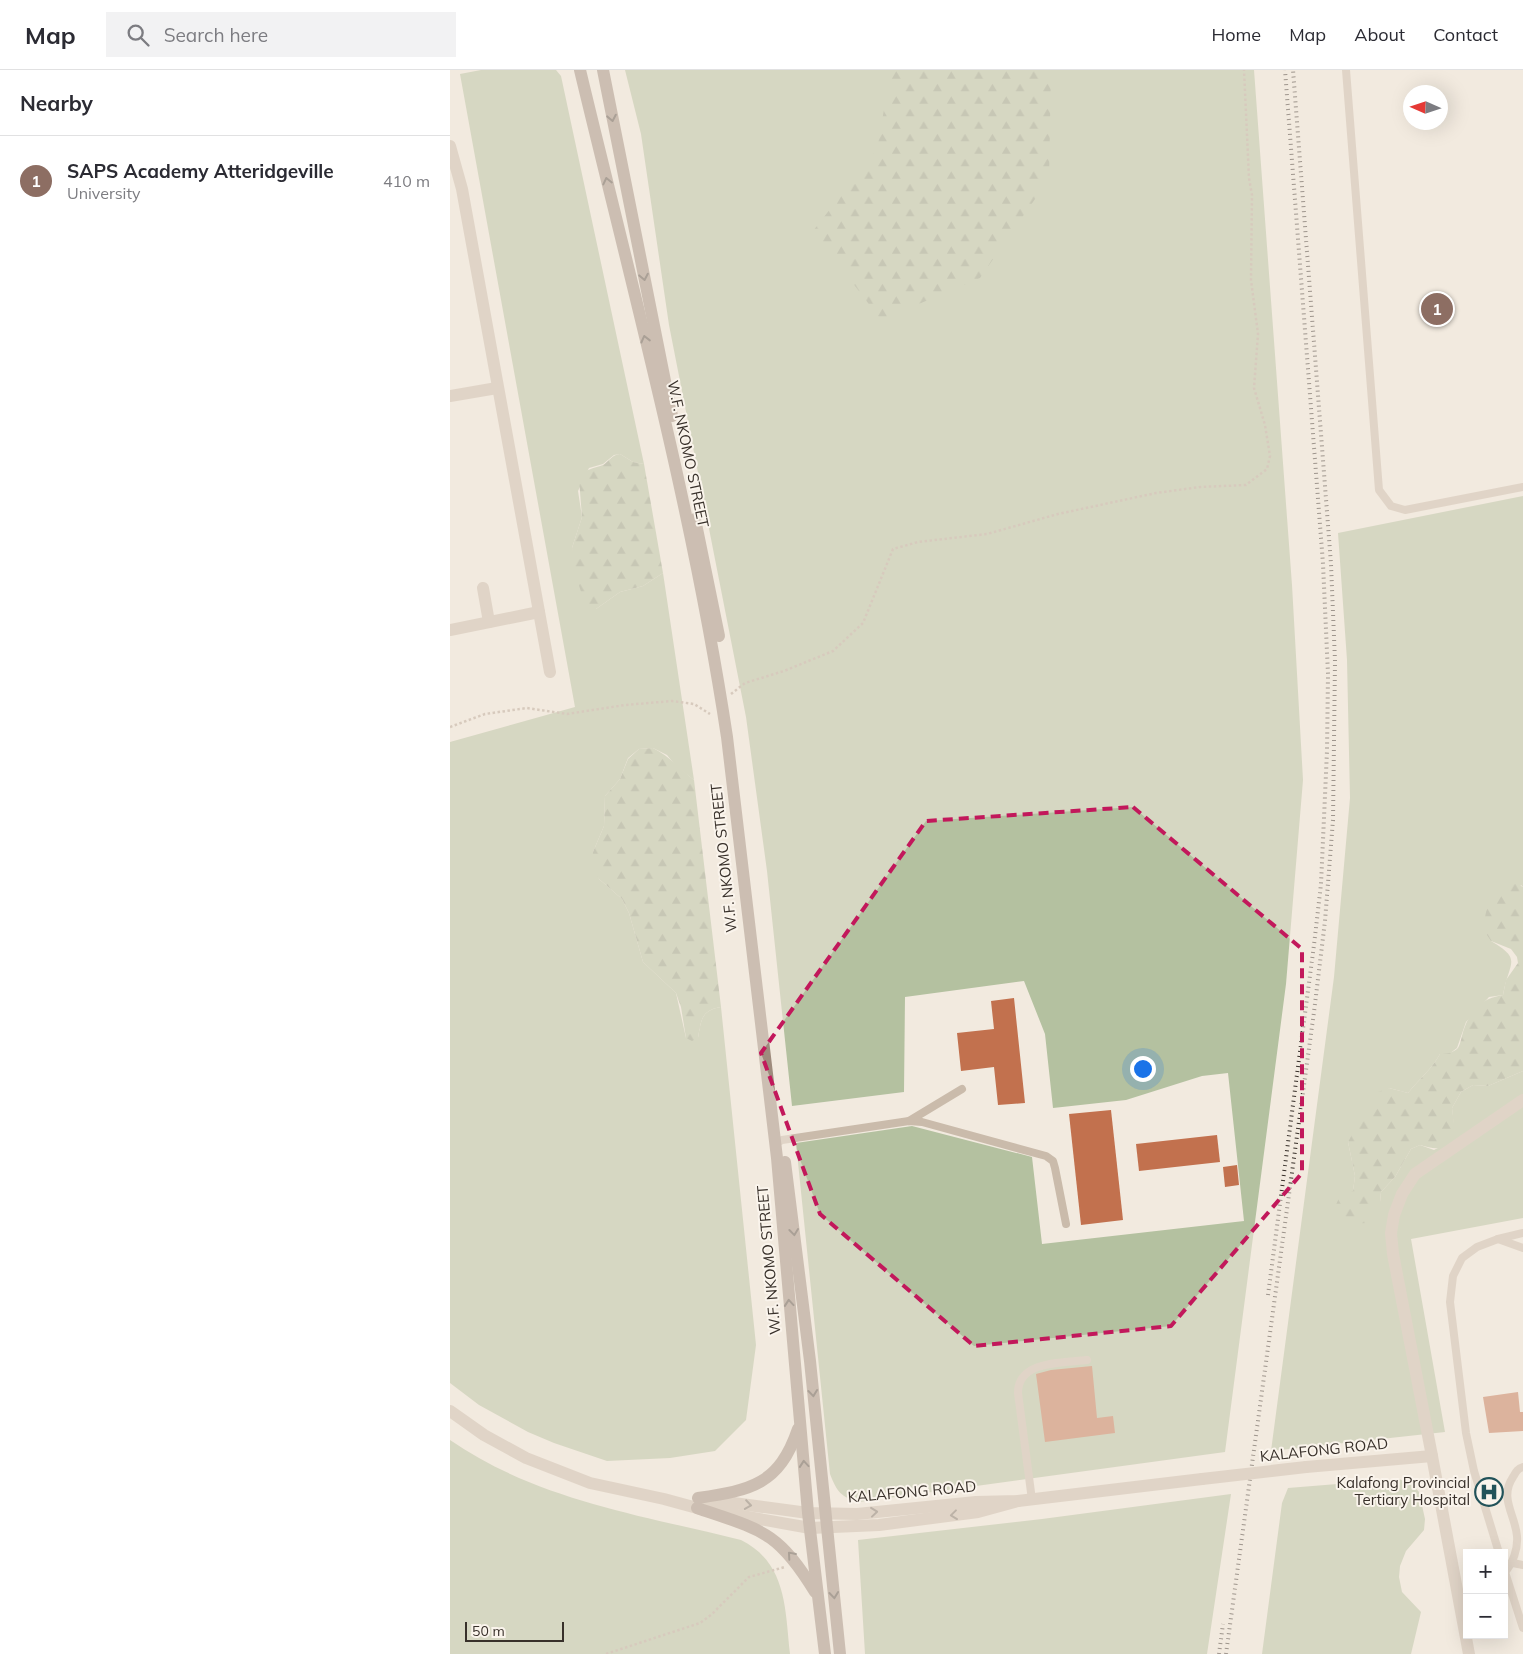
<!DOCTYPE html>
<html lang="en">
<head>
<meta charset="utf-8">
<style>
	:root { --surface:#fff; --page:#f2f2f3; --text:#2b2b33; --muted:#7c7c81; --line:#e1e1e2; --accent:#215259 }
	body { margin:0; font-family:Mulish,sans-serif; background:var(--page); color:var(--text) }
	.controls { position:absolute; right:15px; bottom:15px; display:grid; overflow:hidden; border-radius:0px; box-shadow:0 5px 20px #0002 }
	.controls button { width:45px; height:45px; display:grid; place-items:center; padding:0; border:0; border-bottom:1px solid var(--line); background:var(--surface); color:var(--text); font:25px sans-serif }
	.compass { position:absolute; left:953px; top:15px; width:45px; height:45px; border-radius:50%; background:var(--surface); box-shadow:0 5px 20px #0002; rotate:273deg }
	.scale { position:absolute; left:15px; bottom:12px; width:99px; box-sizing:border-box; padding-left:5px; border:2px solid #38302a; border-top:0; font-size:14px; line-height:18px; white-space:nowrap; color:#38302a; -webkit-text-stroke:4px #faf4ec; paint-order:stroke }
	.you { position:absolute; left:692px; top:998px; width:18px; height:18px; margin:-12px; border:4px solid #fff; border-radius:50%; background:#1a73e8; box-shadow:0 0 0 8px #1a73e833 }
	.badge { display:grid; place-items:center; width:32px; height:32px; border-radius:50%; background:var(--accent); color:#fff; font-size:16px; font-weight:700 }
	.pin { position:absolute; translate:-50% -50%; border:2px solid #fff; box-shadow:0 1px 5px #0006 }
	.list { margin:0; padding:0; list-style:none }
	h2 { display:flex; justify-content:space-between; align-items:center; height:65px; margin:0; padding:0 20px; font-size:21px }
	h2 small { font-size:16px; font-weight:400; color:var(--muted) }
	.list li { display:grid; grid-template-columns:32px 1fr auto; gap:15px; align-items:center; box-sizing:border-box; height:90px; padding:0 20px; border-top:1px solid var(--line) }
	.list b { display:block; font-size:19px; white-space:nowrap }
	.list p { margin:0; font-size:16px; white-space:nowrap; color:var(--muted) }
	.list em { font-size:16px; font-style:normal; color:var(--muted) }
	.icon { flex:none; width:28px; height:28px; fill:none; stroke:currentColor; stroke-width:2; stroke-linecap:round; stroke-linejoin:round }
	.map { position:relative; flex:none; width:1073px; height:1584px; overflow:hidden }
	header { display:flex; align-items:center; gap:30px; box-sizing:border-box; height:70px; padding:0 25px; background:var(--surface); border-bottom:1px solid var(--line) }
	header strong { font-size:24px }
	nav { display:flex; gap:28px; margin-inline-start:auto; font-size:18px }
	.search { width:350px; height:45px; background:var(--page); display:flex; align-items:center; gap:12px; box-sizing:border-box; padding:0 18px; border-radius:0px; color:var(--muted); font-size:19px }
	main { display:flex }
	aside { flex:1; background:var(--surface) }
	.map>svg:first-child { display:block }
	.green { fill:#b4c1a0 }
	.forest { fill:url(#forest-firs) }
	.building { fill:#c2714e }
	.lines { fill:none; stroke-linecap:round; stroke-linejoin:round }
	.path { stroke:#b6a596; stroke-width:2.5; stroke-dasharray:2.5 2.5; stroke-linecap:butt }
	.service { stroke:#cabbab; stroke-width:8 }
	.minor { stroke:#cabbab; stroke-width:12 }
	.tertiary { stroke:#cabbab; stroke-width:12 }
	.secondary { stroke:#9e8b7d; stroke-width:12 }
	.rail { stroke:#38302a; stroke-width:4; stroke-dasharray:1 4; stroke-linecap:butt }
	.tertiary-bridge { stroke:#cabbab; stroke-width:12 }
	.oneway { stroke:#52473f }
	.oneway2 { stroke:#7a6f64 }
	.marked { fill:none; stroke:#c2185b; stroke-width:4; stroke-dasharray:10 6; stroke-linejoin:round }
	.labels { text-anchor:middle; stroke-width:4; stroke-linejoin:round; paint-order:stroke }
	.street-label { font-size:15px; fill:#38302a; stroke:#faf4ec }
	.poi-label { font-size:15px; fill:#38302a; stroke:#faf4ec; text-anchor:end }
</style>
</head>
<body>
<header>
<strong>Map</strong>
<div class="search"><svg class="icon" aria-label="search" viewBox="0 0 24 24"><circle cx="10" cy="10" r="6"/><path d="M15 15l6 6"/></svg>Search here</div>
<nav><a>Home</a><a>Map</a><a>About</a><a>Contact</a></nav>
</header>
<main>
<aside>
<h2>Nearby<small></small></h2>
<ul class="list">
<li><span class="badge" style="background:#8d6e63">1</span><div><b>SAPS Academy Atteridgeville</b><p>University</p></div><em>410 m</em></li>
</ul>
</aside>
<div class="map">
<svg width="1073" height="1584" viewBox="0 0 1073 1584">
	<defs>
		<pattern id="forest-firs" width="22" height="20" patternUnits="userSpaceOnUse" patternTransform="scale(1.25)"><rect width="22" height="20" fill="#b4c1a0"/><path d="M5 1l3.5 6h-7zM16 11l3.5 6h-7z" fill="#939d83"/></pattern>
	</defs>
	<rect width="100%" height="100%" fill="#f2eadf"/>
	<g class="green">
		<path d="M31,0H106L111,6L194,394L183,392L170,384L164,385L153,394L139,398L128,421L132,447L122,478L146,539L170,522L193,516L213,503L244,710L226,696L217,685L203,678L189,679L178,688L170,709L155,726L154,756L143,782L149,809L172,829L179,843L193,892L226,923L236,968H248C251,951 251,940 271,937L306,1275L296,1350L265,1381L220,1388L157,1391L104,1373L78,1362L29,1335L0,1313V672L125,637L10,4Z"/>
		<path d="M175,0H804L842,515L853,710L836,914L775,1382L409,1432C391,1427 387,1422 380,1404L346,1073L462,1056L582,1087L592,1174L794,1151L778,1003L752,1006L676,1030L603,1038L595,964L574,911L455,927L454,1022L342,1036L317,801L296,647L219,255L191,64Z"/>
		<path d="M1073,426V817L1071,815L1041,871C1073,890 1059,891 1053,925L1039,927L1016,952L1007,978L999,984H990C981,1000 969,1009 958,1023L939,1018L898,1072L905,1106L903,1121L930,1132L931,1122L945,1107L961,1079L970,1075L984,1080L1005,1069L1002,1038L1011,1022L1023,1015L1038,1016L1073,1001V1148L961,1169L995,1362L821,1381L884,907L900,728L897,590L888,463Z"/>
		<path d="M0,1370C87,1430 191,1445 291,1470C337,1493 335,1539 340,1584H0Z"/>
		<polygon points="949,1409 963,1415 969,1422 975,1449 974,1460 956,1481 950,1496 949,1507 952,1522 971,1542 961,1584 812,1584 832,1433 838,1418"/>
		<polygon points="781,1424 757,1584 415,1584 408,1470 592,1449"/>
	</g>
	<g class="forest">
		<polygon points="441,0 601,0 599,109 530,208 431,250 363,161 427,79"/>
		<path d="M170,384L183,392L194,394L213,503L193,516L170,522L146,539H141L134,531L124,500L122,478L132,447L129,409C135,398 143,399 153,395C159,391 162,385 170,384Z"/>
		<path d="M203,678C219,686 230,699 244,710L271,937C251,940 251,951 248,968L242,971L236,968L231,937L226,923L193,892L179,843L172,829L149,809L142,796L143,782L154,756L155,726L170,709L178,689L189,679Z"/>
		<path d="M1065,813L1073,817V1001L1038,1016L1023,1015L1011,1022L1002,1038L1006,1069C993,1080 986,1080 970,1075L961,1079L945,1107L931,1122L930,1132L917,1153L897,1154L889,1148L884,1139L890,1126L903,1121L905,1106L898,1072L925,1023L939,1018L958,1023C969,1009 981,1000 990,984C996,984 1003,983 1008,978C1011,973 1012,964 1014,959C1021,939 1033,928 1053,925L1056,910L1068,893L1067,887L1061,879L1041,871L1033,859C1038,832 1037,821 1065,813Z"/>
	</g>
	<g class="building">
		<polygon points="564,928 575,1033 548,1035 544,997 511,1001 507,963 544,959 541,931"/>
		<polygon points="661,1040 673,1150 631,1155 619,1044"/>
		<polygon points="767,1065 770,1092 689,1101 686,1074"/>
		<polygon points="787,1095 789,1115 775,1117 773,1097"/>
		<polygon points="642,1296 647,1348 663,1346 665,1363 595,1372 586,1304 601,1300"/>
		<polygon points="1068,1322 1070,1342 1073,1342 1073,1361 1039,1363 1033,1327"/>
	</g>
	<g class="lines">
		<g class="path">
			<polyline points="281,624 295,613 334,601 383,581 413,553 443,479 468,472 537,464 608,444 706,423 750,417 796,415 817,399 820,386 815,355 804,318 808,264 801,210 802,125 799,108 794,0"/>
			<polyline points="0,657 35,644 77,638 117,644 175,635 222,631 244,634 260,644"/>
			<polyline points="156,1584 250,1553 262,1544 299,1507 335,1497"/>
		</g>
		<g class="service">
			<polyline points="896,0 929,420 941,436 955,440 1073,417"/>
			<polyline points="459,1051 512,1019"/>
			<polyline points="325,1074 332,1070 459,1051 472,1052 596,1086 603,1091 605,1098 616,1154"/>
			<polyline points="1048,1169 1073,1163"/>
			<path d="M582,1430L568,1323C568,1290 613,1293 637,1290"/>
			<polyline points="1049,1483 1024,1401 1016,1363 1000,1232 1003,1206 1012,1188 1027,1177 1048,1169 1073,1178"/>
			<polyline points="1063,1493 1073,1495"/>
			<polyline points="1054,1499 1073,1558"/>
			<path d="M1055,1502C1063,1493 1068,1479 1067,1466C1065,1444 1049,1428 1063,1407C1066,1402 1067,1399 1073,1397"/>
		</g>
		<g class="minor">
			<polyline points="0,76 12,119 100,602"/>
			<polyline points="0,326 47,318"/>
			<polyline points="33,518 39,552"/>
			<polyline points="0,560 89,542"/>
			<polyline points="982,1386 943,1184 941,1163 944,1145 952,1124 965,1104 1073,1030"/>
		</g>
		<g class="tertiary">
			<polyline points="0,1341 34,1365 76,1388 140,1413 214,1429 247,1438 360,1458 429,1455 528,1442 568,1431"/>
			<polyline points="856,1397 982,1386 1019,1584"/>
			<polyline points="254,1429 358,1443 407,1444 526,1432 568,1431 752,1409"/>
		</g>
		<g class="secondary">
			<path d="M130,0C183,221 243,442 277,667L327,1088L358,1443L375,1584"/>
			<polyline points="153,0 222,346"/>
			<polyline points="245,449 269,566"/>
			<polyline points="335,1092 360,1291 390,1584"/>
			<path d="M248,1428C301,1420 329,1415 348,1359"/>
			<path d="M247,1438C312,1460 328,1461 365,1522"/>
		</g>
		<g class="rail">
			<polyline points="818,1225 864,875 871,814 877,681 878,604 873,494 835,0"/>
			<polyline points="769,1584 773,1554"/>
			<polyline points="776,1584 864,942 875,851 883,750 885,591 881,494 843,0"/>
		</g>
		<polyline class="tertiary-bridge" points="752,1409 856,1397"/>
	</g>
	<defs><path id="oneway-chevron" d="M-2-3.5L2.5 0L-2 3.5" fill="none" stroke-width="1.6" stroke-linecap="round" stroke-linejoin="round" transform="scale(1.25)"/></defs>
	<g class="oneway">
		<use href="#oneway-chevron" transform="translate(162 48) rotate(79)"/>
		<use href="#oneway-chevron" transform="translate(157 111) rotate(-103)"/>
		<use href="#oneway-chevron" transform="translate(194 207) rotate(79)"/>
		<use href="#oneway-chevron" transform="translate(195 269) rotate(-104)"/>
		<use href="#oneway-chevron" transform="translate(344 1162) rotate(83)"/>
		<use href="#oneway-chevron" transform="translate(339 1233) rotate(-95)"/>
		<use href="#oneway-chevron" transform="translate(363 1323) rotate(84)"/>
		<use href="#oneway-chevron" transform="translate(354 1394) rotate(-95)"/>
		<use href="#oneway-chevron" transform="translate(341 1485) rotate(-131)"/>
		<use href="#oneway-chevron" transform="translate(384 1525) rotate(84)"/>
	</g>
	<g class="oneway2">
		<use href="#oneway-chevron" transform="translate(298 1435) rotate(8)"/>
		<use href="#oneway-chevron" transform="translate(424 1442) rotate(-6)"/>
		<use href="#oneway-chevron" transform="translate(504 1445) rotate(173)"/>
	</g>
	<path d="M0 0H1073V1584H0ZM683,737L852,879V1103L721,1256L524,1276L370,1144L311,983L476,751Z" fill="#f2eadf" fill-opacity=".55" fill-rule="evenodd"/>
	<path class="marked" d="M683,737L852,879V1103L721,1256L524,1276L370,1144L311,983L476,751Z"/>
	<defs>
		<symbol id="hospital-ring" viewBox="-11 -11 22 22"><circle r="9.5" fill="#faf4ec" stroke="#215259" stroke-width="1.5"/><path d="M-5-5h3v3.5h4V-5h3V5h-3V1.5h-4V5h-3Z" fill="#215259"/></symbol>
	</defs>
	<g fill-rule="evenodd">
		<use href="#hospital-ring" x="1023" y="1406" width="32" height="32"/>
	</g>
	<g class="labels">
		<g class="street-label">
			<text transform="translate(238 384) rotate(78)" y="5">W.F. NKOMO STREET</text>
			<text transform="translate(274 788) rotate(-96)" y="5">W.F. NKOMO STREET</text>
			<text transform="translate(319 1190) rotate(-95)" y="5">W.F. NKOMO STREET</text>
			<text transform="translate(874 1380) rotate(-6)" y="5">KALAFONG ROAD</text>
			<text transform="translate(462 1422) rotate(-5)" y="5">KALAFONG ROAD</text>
		</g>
		<g class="poi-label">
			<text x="1020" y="1418">Kalafong Provincial<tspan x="1020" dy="17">Tertiary Hospital</tspan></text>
		</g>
	</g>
</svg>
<div class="controls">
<button>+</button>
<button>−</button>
</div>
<svg class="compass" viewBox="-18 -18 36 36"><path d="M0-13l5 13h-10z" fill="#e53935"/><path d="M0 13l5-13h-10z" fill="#7c7c81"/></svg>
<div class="scale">50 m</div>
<div class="you"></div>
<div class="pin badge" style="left:987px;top:239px;background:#8d6e63">1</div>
</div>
</main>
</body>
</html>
